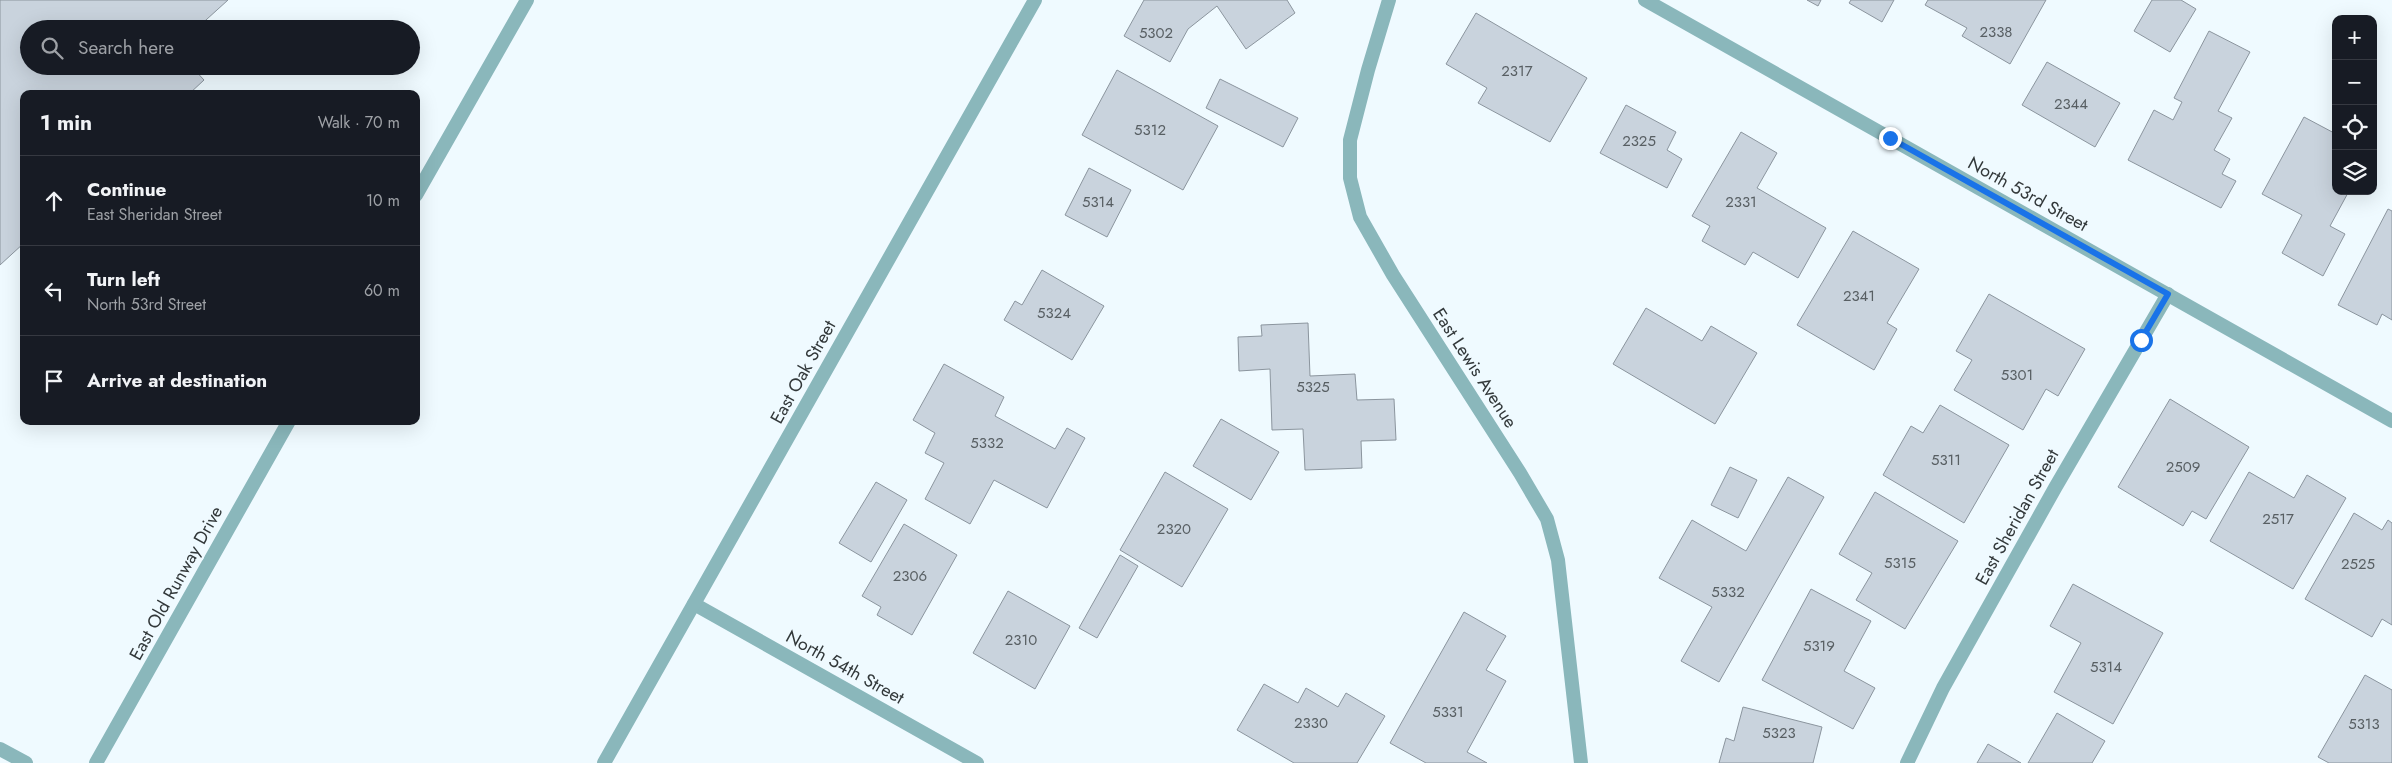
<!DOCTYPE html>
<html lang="en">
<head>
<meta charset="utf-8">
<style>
	:root { --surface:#171b24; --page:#242831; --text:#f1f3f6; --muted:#9ea1a6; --line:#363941 }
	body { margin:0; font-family:Jost,sans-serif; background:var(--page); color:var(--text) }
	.controls { position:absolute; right:15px; top:15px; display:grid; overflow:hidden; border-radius:10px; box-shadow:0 5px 20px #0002 }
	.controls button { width:45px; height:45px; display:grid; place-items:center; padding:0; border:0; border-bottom:1px solid var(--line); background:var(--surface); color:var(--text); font:25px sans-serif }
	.stop { position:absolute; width:15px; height:15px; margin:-11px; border:4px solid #1a73e8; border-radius:50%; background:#fff }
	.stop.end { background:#1a73e8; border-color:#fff; box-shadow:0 1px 5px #0008 }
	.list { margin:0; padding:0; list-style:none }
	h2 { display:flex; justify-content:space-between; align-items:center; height:65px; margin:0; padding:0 20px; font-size:21px }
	h2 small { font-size:16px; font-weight:400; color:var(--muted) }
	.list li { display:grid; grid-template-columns:32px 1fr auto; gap:15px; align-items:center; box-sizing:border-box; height:90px; padding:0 20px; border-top:1px solid var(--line) }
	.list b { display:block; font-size:19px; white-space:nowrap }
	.list p { margin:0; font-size:16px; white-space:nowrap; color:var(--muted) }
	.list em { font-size:16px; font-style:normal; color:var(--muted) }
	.icon { flex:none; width:28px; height:28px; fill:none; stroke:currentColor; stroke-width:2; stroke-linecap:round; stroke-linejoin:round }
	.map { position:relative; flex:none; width:2392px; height:763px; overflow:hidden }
	.search { position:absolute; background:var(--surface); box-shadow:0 5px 20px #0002; left:20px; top:20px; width:400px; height:55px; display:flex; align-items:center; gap:12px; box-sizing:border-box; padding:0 18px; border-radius:28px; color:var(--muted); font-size:19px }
	.panel { position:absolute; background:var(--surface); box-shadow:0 5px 20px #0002; left:20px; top:90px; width:400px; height:335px; border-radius:10px }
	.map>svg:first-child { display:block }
	.building { fill:#c9d3dd; stroke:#8b959e }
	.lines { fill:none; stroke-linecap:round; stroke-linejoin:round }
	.minor { stroke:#8ab7bb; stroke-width:14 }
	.tertiary { stroke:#8ab7bb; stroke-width:14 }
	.route { stroke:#1a73e8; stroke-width:6 }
	.labels { text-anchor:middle; stroke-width:4.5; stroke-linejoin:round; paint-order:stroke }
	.number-label { font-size:15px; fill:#585f63 }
	.street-label { font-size:18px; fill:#32383a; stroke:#effaff }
</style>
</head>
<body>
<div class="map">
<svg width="2392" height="763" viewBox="0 0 2392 763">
	<rect width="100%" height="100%" fill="#effaff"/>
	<g class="building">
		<polygon points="0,0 228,0 196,29 29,29 29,66 191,66 204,80 189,94 24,94 24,243 0,265"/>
		<polygon points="1144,0 1287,0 1295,13 1246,49 1217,6 1188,29 1170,62 1124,36"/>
		<polygon points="1807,0 1821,0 1818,6"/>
		<polygon points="1851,0 1894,0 1882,22 1849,3"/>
		<polygon points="1928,0 2046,0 2010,64 1962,36 1967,28 1925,5"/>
		<polygon points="2152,0 2181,0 2196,9 2170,52 2134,31"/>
		<polygon points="1476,13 1587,78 1550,142 1478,103 1487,88 1446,64"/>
		<polygon points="2209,31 2250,52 2218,111 2232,118 2214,150 2230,159 2222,174 2236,181 2221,208 2128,160 2154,110 2173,120 2182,102 2174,98"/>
		<polygon points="2047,62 2120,103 2095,147 2022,105"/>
		<polygon points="1117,70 1218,126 1183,190 1082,135"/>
		<polygon points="1220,79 1298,118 1283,147 1206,108"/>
		<polygon points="1626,105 1676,132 1667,150 1682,159 1667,188 1600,153"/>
		<polygon points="2304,117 2336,134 2336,191 2349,191 2330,226 2345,234 2323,276 2282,253 2302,215 2262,194"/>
		<polygon points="1741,132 1777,153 1757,188 1826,228 1798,278 1753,252 1745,265 1702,241 1710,226 1692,216"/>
		<polygon points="1089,168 1131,190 1107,237 1065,215"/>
		<polygon points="2388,209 2392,211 2392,320 2382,314 2377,325 2338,305"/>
		<polygon points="1853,231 1919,269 1887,323 1897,329 1874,370 1797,325"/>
		<polygon points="1042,270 1104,306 1072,360 1004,320 1015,301 1022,305"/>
		<polygon points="1989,294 2085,349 2058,396 2046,389 2023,430 1954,390 1972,360 1956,351"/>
		<polygon points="1646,308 1702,341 1711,326 1757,353 1715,424 1613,364"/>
		<polygon points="1308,323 1310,376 1355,374 1357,400 1394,399 1396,440 1361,441 1362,468 1305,470 1303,429 1272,430 1270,369 1239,371 1238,337 1262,336 1261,325"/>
		<polygon points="944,364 1004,397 995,416 1055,449 1067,428 1085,438 1047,508 994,480 970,524 925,499 944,463 925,453 935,433 913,420"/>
		<polygon points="2170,399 2249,447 2206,519 2192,511 2183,526 2118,487"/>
		<polygon points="1940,405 2009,445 1964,523 1883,475 1911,426 1923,433"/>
		<polygon points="1221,419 1279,452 1251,500 1193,466"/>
		<polygon points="1730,467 1757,480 1738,518 1711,505"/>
		<polygon points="1165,472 1228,509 1182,587 1120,550"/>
		<polygon points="2249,472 2294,498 2307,475 2346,498 2293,589 2210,541"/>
		<polygon points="1788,477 1824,497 1719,682 1681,661 1712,607 1659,578 1692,520 1746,551"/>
		<polygon points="876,482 907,500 871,562 839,543"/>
		<polygon points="1875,492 1958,541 1905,629 1856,600 1872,573 1839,554"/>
		<polygon points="2354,513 2382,530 2388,520 2392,523 2392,625 2382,619 2372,637 2305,599"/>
		<polygon points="904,524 957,555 912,635 877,615 881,607 862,596"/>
		<polygon points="1120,555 1138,566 1097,638 1079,628"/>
		<polygon points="2073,584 2163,633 2113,724 2054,692 2081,643 2050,626"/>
		<polygon points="1811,589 1871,621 1844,671 1875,688 1853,729 1762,680"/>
		<polygon points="1008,591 1070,626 1035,689 973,653"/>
		<polygon points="1464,612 1506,636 1486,670 1506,681 1467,752 1487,763 1426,763 1390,743"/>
		<polygon points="2365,675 2392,690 2392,763 2329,763 2318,757"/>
		<polygon points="1264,684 1298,703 1306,688 1338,707 1346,693 1385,716 1357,763 1294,763 1237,730"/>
		<polygon points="1743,707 1822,727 1813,763 1719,763 1726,738 1734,741"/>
		<polygon points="2057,713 2105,741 2092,763 2028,763"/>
		<polygon points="1988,744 2021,763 1977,763"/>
	</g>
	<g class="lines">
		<g class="minor">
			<polyline points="1389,0 1368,70 1350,140 1350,178 1360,217 1393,275 1520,473 1547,519 1558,560 1581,763"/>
			<polyline points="1645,0 2392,421"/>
			<polyline points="416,195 527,0"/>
			<polyline points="694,604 977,763"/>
			<polyline points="0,749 26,763"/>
			<polyline points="96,763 289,421"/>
			<polyline points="1907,763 1943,688 2055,488 2168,294"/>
		</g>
		<polyline class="tertiary" points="604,763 1035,0"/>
	</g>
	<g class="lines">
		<polyline class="route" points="1890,138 2168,294 2141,340"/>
	</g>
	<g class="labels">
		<g class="number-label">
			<text x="1996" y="37">2338</text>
			<text x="1156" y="38">5302</text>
			<text x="1517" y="76">2317</text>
			<text x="2071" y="109">2344</text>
			<text x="1150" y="135">5312</text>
			<text x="1639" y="146">2325</text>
			<text x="1098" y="207">5314</text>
			<text x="1741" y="207">2331</text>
			<text x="1859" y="301">2341</text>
			<text x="1054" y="318">5324</text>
			<text x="2017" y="380">5301</text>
			<text x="1313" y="392">5325</text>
			<text x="987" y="448">5332</text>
			<text x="1946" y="465">5311</text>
			<text x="2183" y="472">2509</text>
			<text x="2278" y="524">2517</text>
			<text x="1174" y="534">2320</text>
			<text x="1900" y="568">5315</text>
			<text x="2358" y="569">2525</text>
			<text x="910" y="581">2306</text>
			<text x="1728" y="597">5332</text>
			<text x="1021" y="645">2310</text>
			<text x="1819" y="651">5319</text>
			<text x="2106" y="672">5314</text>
			<text x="1448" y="717">5331</text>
			<text x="1311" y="728">2330</text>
			<text x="2364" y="729">5313</text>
			<text x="1779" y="738">5323</text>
		</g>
		<g class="street-label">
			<text transform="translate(2028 194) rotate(29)" y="6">North 53rd Street</text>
			<text transform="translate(1475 368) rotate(57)" y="6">East Lewis Avenue</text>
			<text transform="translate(803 372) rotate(-61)" y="6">East Oak Street</text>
			<text transform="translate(2017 517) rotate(-61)" y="6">East Sheridan Street</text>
			<text transform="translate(176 583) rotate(-61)" y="6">East Old Runway Drive</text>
			<text transform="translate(845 667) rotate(29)" y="6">North 54th Street</text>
		</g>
	</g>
</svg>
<div class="controls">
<button>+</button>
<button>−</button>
<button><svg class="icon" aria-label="locate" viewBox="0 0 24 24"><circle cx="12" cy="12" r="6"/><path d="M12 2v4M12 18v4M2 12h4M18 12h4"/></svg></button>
<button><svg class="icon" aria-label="layers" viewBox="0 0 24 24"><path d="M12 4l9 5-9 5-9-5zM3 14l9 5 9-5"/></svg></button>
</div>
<div class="stop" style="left:2141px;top:340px"></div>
<div class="stop end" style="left:1890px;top:138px"></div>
<div class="search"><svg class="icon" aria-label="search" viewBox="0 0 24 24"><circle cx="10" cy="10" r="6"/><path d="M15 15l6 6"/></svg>Search here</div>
<section class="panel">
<h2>1 min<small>Walk · 70 m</small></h2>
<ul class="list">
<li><svg class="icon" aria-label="ahead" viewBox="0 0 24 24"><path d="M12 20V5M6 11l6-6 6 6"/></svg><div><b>Continue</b><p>East Sheridan Street</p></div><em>10 m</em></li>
<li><svg class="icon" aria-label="left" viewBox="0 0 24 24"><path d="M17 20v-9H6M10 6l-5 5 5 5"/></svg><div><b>Turn left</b><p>North 53rd Street</p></div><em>60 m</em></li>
<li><svg class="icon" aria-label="arrive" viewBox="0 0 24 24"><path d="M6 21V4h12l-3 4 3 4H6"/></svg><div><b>Arrive at destination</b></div></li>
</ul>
</section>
</div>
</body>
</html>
